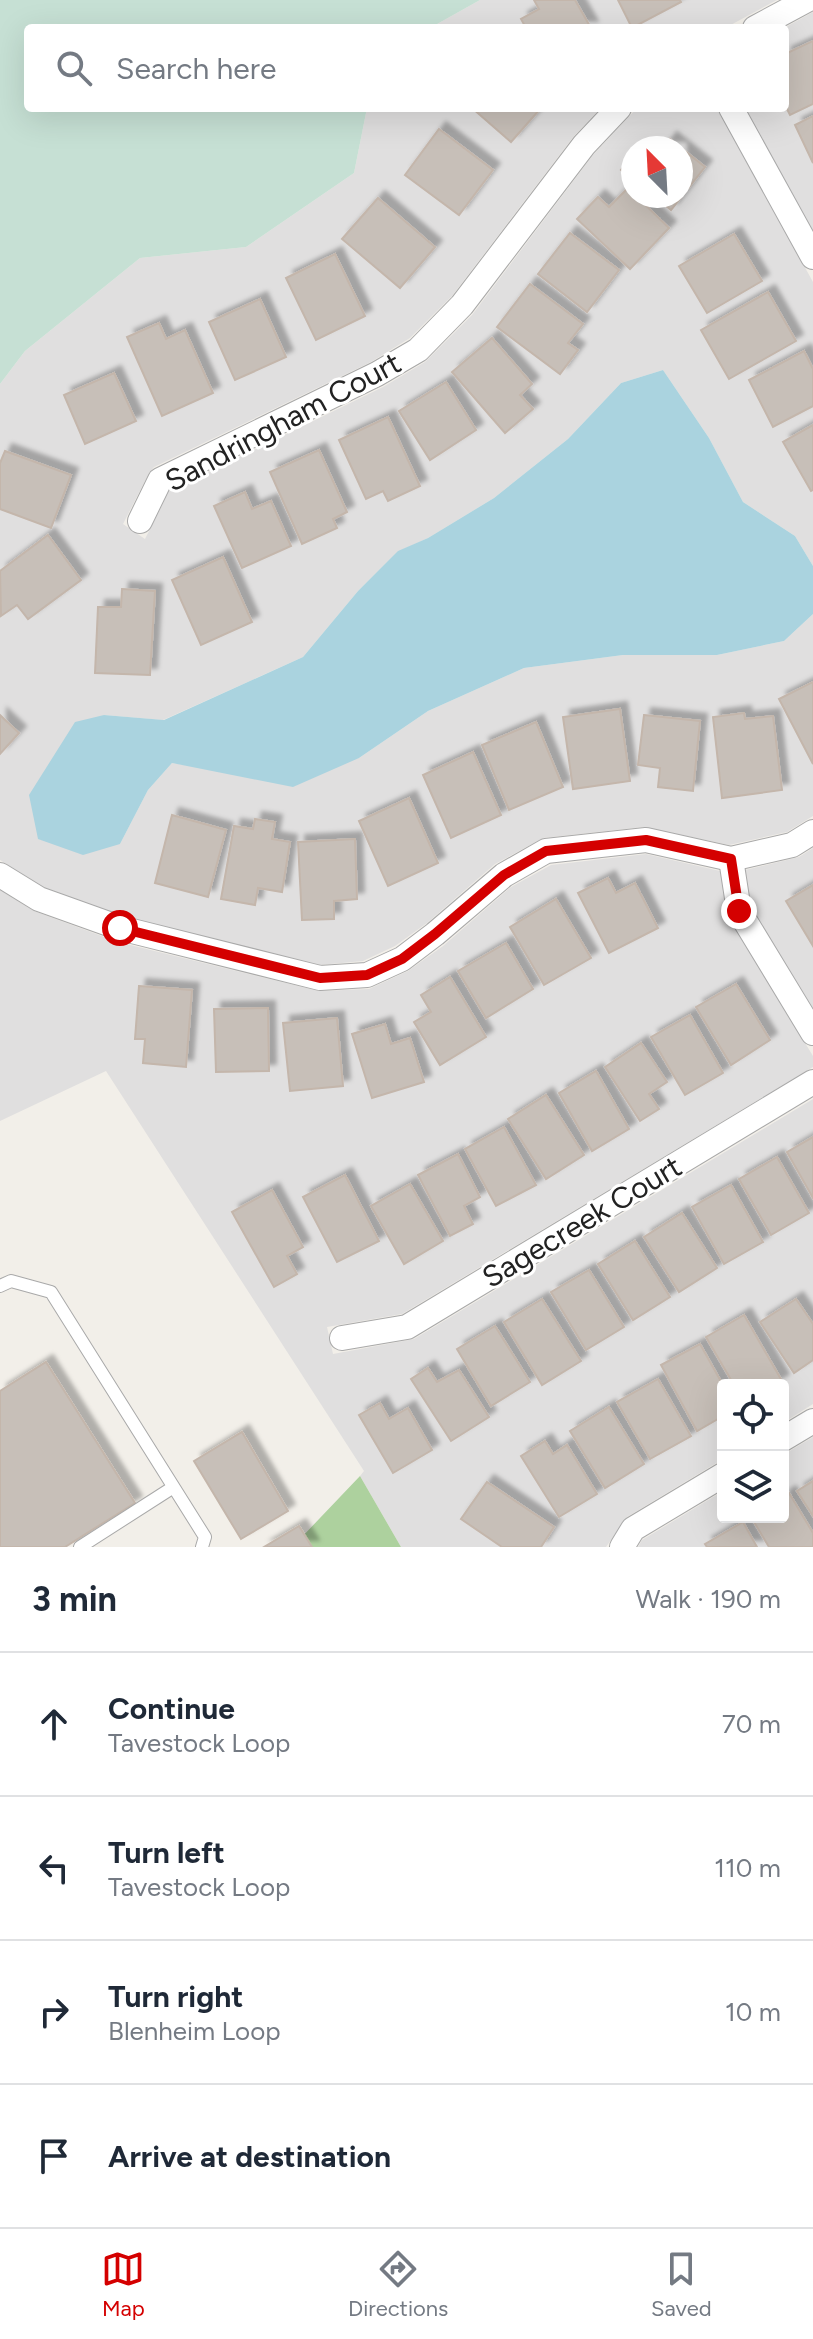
<!DOCTYPE html>
<html lang="en">
<head>
<meta charset="utf-8">
<style>
	:root { --surface:#fff; --page:#f6f6f7; --text:#1f2937; --muted:#747a83; --line:#e0e1e3; --accent:#d40000 }
	body { margin:0; font-family:Figtree,sans-serif; background:var(--page); color:var(--text) }
	.controls { position:absolute; right:24px; bottom:24px; display:grid; overflow:hidden; border-radius:8px; box-shadow:0 8px 32px #0002 }
	.controls button { width:72px; height:72px; display:grid; place-items:center; padding:0; border:0; border-bottom:2px solid var(--line); background:var(--surface); color:var(--text); font:40px sans-serif }
	.compass { position:absolute; left:621px; top:136px; width:72px; height:72px; border-radius:50%; background:var(--surface); box-shadow:0 8px 32px #0002; rotate:336deg }
	.stop { position:absolute; width:24px; height:24px; margin:-18px; border:6px solid #d40000; border-radius:50%; background:#fff }
	.stop.end { background:#d40000; border-color:#fff; box-shadow:0 2px 8px #0008 }
	.list { margin:0; padding:0; list-style:none }
	h2 { display:flex; justify-content:space-between; align-items:center; height:104px; margin:0; padding:0 32px; font-size:34px }
	h2 small { font-size:26px; font-weight:400; color:var(--muted) }
	.list li { display:grid; grid-template-columns:52px 1fr auto; gap:24px; align-items:center; box-sizing:border-box; height:144px; padding:0 32px; border-top:2px solid var(--line) }
	.list b { display:block; font-size:30px; white-space:nowrap }
	.list p { margin:0; font-size:26px; white-space:nowrap; color:var(--muted) }
	.list em { font-size:26px; font-style:normal; color:var(--muted) }
	.icon { flex:none; width:44px; height:44px; fill:none; stroke:currentColor; stroke-width:2; stroke-linecap:round; stroke-linejoin:round }
	.map { position:relative; flex:none; width:813px; height:1547px; overflow:hidden }
	.search { position:absolute; background:var(--surface); box-shadow:0 8px 32px #0002; left:24px; right:24px; top:24px; height:88px; display:flex; align-items:center; gap:20px; box-sizing:border-box; padding:0 28px; border-radius:8px; color:var(--muted); font-size:30px }
	.sheet { height:680px; background:var(--surface) }
	nav { display:flex; justify-content:space-around; align-items:center; box-sizing:border-box; height:112px; border-top:2px solid var(--line); background:var(--surface); font-size:22px; color:var(--muted) }
	nav a { display:grid; justify-items:center; gap:4px }
	nav .on { color:var(--accent) }
	.map>svg:first-child { display:block }
	.residential { fill:#e0dfdf; fill-rule:evenodd }
	.forest { fill:#add19e }
	.wetland { fill:#c6e0d4 }
	.water { fill:#aad3df }
	.building { fill:#c7bfb8; stroke:#c4b6ab; stroke-width:2; filter:url(#shadow) }
	.lines { fill:none; stroke-linecap:round; stroke-linejoin:round }
	.lane-casing { stroke:#a9a9a9; stroke-width:14 }
	.street-casing { stroke:#a9a9a9; stroke-width:26 }
	.lane { stroke:#fff; stroke-width:12 }
	.street { stroke:#fff; stroke-width:24 }
	.route { stroke:#d40000; stroke-width:10 }
	.labels { text-anchor:middle; stroke-width:6; stroke-linejoin:round; paint-order:stroke }
	.street-label { font-size:30px; fill:#222; stroke:#fff }
</style>
</head>
<body>
<div class="map">
<svg width="813" height="1547" viewBox="0 0 813 1547">
	<defs>
		<filter id="shadow"><feDropShadow dx="7" dy="-7" stdDeviation="2" flood-color="#0004"/></filter>
	</defs>
	<rect width="100%" height="100%" fill="#f2efe9"/>
	<g class="residential">
		<polygon points="480,0 777,0 725,28 430,28"/>
		<polygon points="813,12 813,231 745,108 785,108 784,28"/>
		<path d="M367,108H601L574,136L452,296L410,338L371,362L154,467L149,473L123,524L145,539L169,491L383,387L425,362L472,315L593,155L637,108H717L813,282V566L795,536L743,502L709,438L663,370L621,383L568,439L494,498L428,538L398,552L358,591L303,657L163,720L104,715L120,844L148,790L172,763L224,771L359,758L428,711L524,668L623,655H717L784,641L813,614V816L787,832L729,845L644,827L543,838L495,864L427,923L395,946L363,961L320,965L122,916L43,887L0,860V384L25,351L140,258L246,247L354,173ZM633,148H681V196H633Z"/>
		<polygon points="813,848 813,1009 751,907 745,870 799,857"/>
		<polygon points="646,854 720,871 729,918 813,1056 813,1067 402,1314 327,1327 333,1354 414,1339 813,1099 813,1404 783,1423 783,1385 723,1385 723,1459 627,1517 606,1547 401,1547 360,1476 364,1471 106,1071 0,1121 0,890 34,911 118,942 319,991 369,989 408,971 443,946 511,887 551,865"/>
		<polygon points="813,1437 813,1547 638,1547 642,1540 723,1491 723,1517 783,1517 783,1455"/>
	</g>
	<polygon class="forest" points="360,1476 401,1547 291,1547 300,1539"/>
	<polygon class="wetland" points="0,0 480,0 430,28 28,28 28,108 367,108 354,173 246,247 140,258 25,351 0,384"/>
	<polygon class="water" points="663,370 709,438 743,502 795,536 813,566 813,614 784,641 717,655 623,655 524,668 428,711 359,758 293,787 172,763 148,790 120,844 83,855 38,839 29,795 75,722 104,715 164,720 303,657 358,591 398,551 428,538 494,498 568,439 621,383"/>
	<g class="building">
		<polygon points="534,0 575,0 591,28 526,28 521,19 539,9"/>
		<polygon points="618,0 680,0 681,2 632,28"/>
		<polygon points="813,41 813,104 790,115 785,105 785,54"/>
		<polygon points="472,108 541,108 511,142"/>
		<polygon points="813,116 813,163 795,125"/>
		<polygon points="439,129 493,170 459,215 405,175"/>
		<polygon points="670,139 705,167 671,210 654,196 681,196 681,148 663,148"/>
		<polygon points="633,156 633,180 621,170"/>
		<polygon points="628,188 669,228 630,269 577,219 598,197 609,207"/>
		<polygon points="378,198 435,247 400,288 342,239"/>
		<polygon points="570,233 619,270 587,312 538,274"/>
		<polygon points="734,234 762,281 707,313 679,266"/>
		<polygon points="335,254 365,316 316,340 286,278"/>
		<polygon points="530,284 583,324 568,343 578,350 560,374 497,327"/>
		<polygon points="768,292 796,341 729,379 701,330"/>
		<polygon points="260,299 286,357 235,380 209,322"/>
		<polygon points="159,323 166,339 185,330 213,393 162,416 127,337"/>
		<polygon points="492,338 532,384 520,395 533,409 505,433 452,372"/>
		<polygon points="804,351 813,369 813,406 773,427 749,380"/>
		<polygon points="114,373 136,421 85,444 64,395"/>
		<polygon points="446,382 476,430 430,460 399,411"/>
		<polygon points="388,417 420,486 388,501 383,491 366,499 339,440"/>
		<polygon points="813,425 813,490 811,491 783,442"/>
		<polygon points="319,450 347,512 333,519 337,528 302,544 270,472"/>
		<polygon points="5,451 71,475 51,528 0,509 0,463"/>
		<polygon points="245,492 252,509 271,501 291,546 242,568 214,506"/>
		<polygon points="48,535 81,580 28,619 17,605 1,616 0,571"/>
		<polygon points="223,557 252,622 201,645 172,580"/>
		<polygon points="122,589 155,591 150,675 95,673 98,607 121,607"/>
		<polygon points="813,682 813,764 779,699"/>
		<polygon points="620,709 630,781 573,789 563,717"/>
		<polygon points="744,713 745,719 773,716 782,790 722,798 713,717"/>
		<polygon points="0,715 19,733 0,754"/>
		<polygon points="644,715 700,721 693,791 658,787 660,768 638,765"/>
		<polygon points="536,722 563,787 509,810 482,745"/>
		<polygon points="473,752 501,815 451,838 423,775"/>
		<polygon points="409,798 438,863 388,886 359,821"/>
		<polygon points="172,815 226,830 208,897 155,883"/>
		<polygon points="255,819 275,822 272,839 290,842 282,892 258,888 255,905 221,899 234,826 253,829"/>
		<polygon points="355,839 357,899 334,901 334,919 302,920 298,842"/>
		<polygon points="608,878 616,893 635,883 658,928 609,953 578,893"/>
		<polygon points="813,885 813,946 786,901"/>
		<polygon points="556,899 591,958 544,985 510,927"/>
		<polygon points="506,943 533,989 486,1018 458,971"/>
		<polygon points="450,977 486,1037 440,1065 414,1022 431,1012 421,995"/>
		<polygon points="736,984 770,1040 731,1065 696,1007"/>
		<polygon points="139,986 192,990 186,1067 143,1063 145,1039 135,1039"/>
		<polygon points="268,1008 269,1071 216,1072 214,1009"/>
		<polygon points="690,1015 723,1073 685,1095 651,1037"/>
		<polygon points="337,1018 343,1086 290,1091 283,1023"/>
		<polygon points="385,1024 391,1044 410,1038 424,1082 372,1098 352,1034"/>
		<polygon points="641,1043 667,1082 649,1094 659,1109 640,1121 605,1067"/>
		<polygon points="596,1071 629,1129 592,1151 559,1093"/>
		<polygon points="546,1095 584,1155 546,1179 508,1119"/>
		<polygon points="504,1127 536,1185 496,1206 465,1149"/>
		<polygon points="813,1137 813,1198 787,1152"/>
		<polygon points="458,1154 480,1197 464,1206 473,1224 450,1236 418,1175"/>
		<polygon points="777,1157 809,1213 771,1235 739,1179"/>
		<polygon points="345,1175 379,1241 337,1262 303,1197"/>
		<polygon points="410,1184 443,1241 404,1264 371,1206"/>
		<polygon points="731,1185 763,1242 724,1264 692,1207"/>
		<polygon points="272,1190 303,1247 287,1256 297,1274 274,1287 232,1212"/>
		<polygon points="682,1213 717,1268 679,1292 644,1237"/>
		<polygon points="635,1241 670,1297 633,1320 598,1264"/>
		<polygon points="589,1270 624,1327 586,1350 551,1292"/>
		<polygon points="542,1299 581,1361 542,1385 504,1322"/>
		<polygon points="796,1299 813,1324 813,1360 794,1373 760,1322"/>
		<polygon points="744,1315 782,1381 775,1385 734,1385 706,1337"/>
		<polygon points="495,1326 530,1382 491,1406 457,1349"/>
		<polygon points="700,1344 723,1385 723,1416 697,1431 661,1365"/>
		<polygon points="46,1362 135,1503 65,1547 0,1547 0,1391"/>
		<polygon points="428,1368 437,1382 459,1370 489,1417 451,1441 411,1379"/>
		<polygon points="658,1379 691,1436 650,1459 617,1402"/>
		<polygon points="380,1403 389,1419 408,1408 432,1450 393,1473 359,1415"/>
		<polygon points="609,1407 644,1464 605,1488 570,1431"/>
		<polygon points="242,1432 288,1511 241,1539 194,1461"/>
		<polygon points="545,1441 553,1454 567,1445 597,1494 559,1517 521,1456"/>
		<polygon points="813,1481 813,1516 797,1491"/>
		<polygon points="487,1482 554,1527 541,1547 502,1547 461,1519"/>
		<polygon points="789,1493 813,1533 813,1547 769,1547 751,1517 783,1517 783,1497"/>
		<polygon points="743,1522 757,1547 707,1547 705,1544"/>
		<polygon points="299,1526 312,1547 264,1547"/>
	</g>
	<g class="lines">
		<defs>
			<g id="lane">
				<polyline points="0,1286 11,1281 51,1292 205,1537 202,1547"/>
				<polyline points="80,1547 172,1488"/>
			</g>
			<g id="street">
				<polyline points="755,28 807,0"/>
				<polyline points="731,108 813,257"/>
				<polyline points="140,521 160,480 377,374 418,350 462,305 584,145 619,108"/>
				<polyline points="731,859 739,911 813,1033"/>
				<polyline points="0,875 39,899 120,928 320,978 367,975 402,959 435,934 504,875 546,851 646,840 731,859 792,845 813,832"/>
				<polyline points="342,1338 407,1327 813,1082"/>
				<polyline points="783,1439 813,1421"/>
				<polyline points="622,1547 633,1529 723,1475"/>
			</g>
		</defs>
		<use href="#lane" class="lane-casing"/>
		<use href="#street" class="street-casing"/>
		<use href="#lane" class="lane"/>
		<use href="#street" class="street"/>
	</g>
	<g class="lines">
		<polyline class="route" points="120,928 320,978 367,975 402,959 435,934 504,875 546,851 646,840 731,859 739,911"/>
	</g>
	<g class="labels">
		<g class="street-label">
			<text transform="translate(283 422) rotate(-28)" y="10">Sandringham Court</text>
			<text transform="translate(582 1222) rotate(-31)" y="10">Sagecreek Court</text>
		</g>
	</g>
</svg>
<div class="controls">
<button><svg class="icon" aria-label="locate" viewBox="0 0 24 24"><circle cx="12" cy="12" r="6"/><path d="M12 2v4M12 18v4M2 12h4M18 12h4"/></svg></button>
<button><svg class="icon" aria-label="layers" viewBox="0 0 24 24"><path d="M12 4l9 5-9 5-9-5zM3 14l9 5 9-5"/></svg></button>
</div>
<svg class="compass" viewBox="-18 -18 36 36"><path d="M0-13l5 13h-10z" fill="#e53935"/><path d="M0 13l5-13h-10z" fill="#747a83"/></svg>
<div class="stop" style="left:120px;top:928px"></div>
<div class="stop end" style="left:739px;top:911px"></div>
<div class="search"><svg class="icon" aria-label="search" viewBox="0 0 24 24"><circle cx="10" cy="10" r="6"/><path d="M15 15l6 6"/></svg>Search here</div>
</div>
<section class="sheet">
<h2>3 min<small>Walk · 190 m</small></h2>
<ul class="list">
<li><svg class="icon" aria-label="ahead" viewBox="0 0 24 24"><path d="M12 20V5M6 11l6-6 6 6"/></svg><div><b>Continue</b><p>Tavestock Loop</p></div><em>70 m</em></li>
<li><svg class="icon" aria-label="left" viewBox="0 0 24 24"><path d="M17 20v-9H6M10 6l-5 5 5 5"/></svg><div><b>Turn left</b><p>Tavestock Loop</p></div><em>110 m</em></li>
<li><svg class="icon" aria-label="right" viewBox="0 0 24 24"><path d="M7 20v-9h11M14 6l5 5-5 5"/></svg><div><b>Turn right</b><p>Blenheim Loop</p></div><em>10 m</em></li>
<li><svg class="icon" aria-label="arrive" viewBox="0 0 24 24"><path d="M6 21V4h12l-3 4 3 4H6"/></svg><div><b>Arrive at destination</b></div></li>
</ul>
</section>
<nav>
<a class="on"><svg class="icon" aria-label="map" viewBox="0 0 24 24"><path d="M3 6l6-2 6 2 6-2v14l-6 2-6-2-6 2zM9 4v14M15 6v14"/></svg>Map</a>
<a><svg class="icon" aria-label="directions" viewBox="0 0 24 24"><path d="M12 3l9 9-9 9-9-9zM9 14v-3h6M13 9l2 2-2 2"/></svg>Directions</a>
<a><svg class="icon" aria-label="saved" viewBox="0 0 24 24"><path d="M7 4h10v16l-5-4-5 4z"/></svg>Saved</a>
</nav>
</body>
</html>
